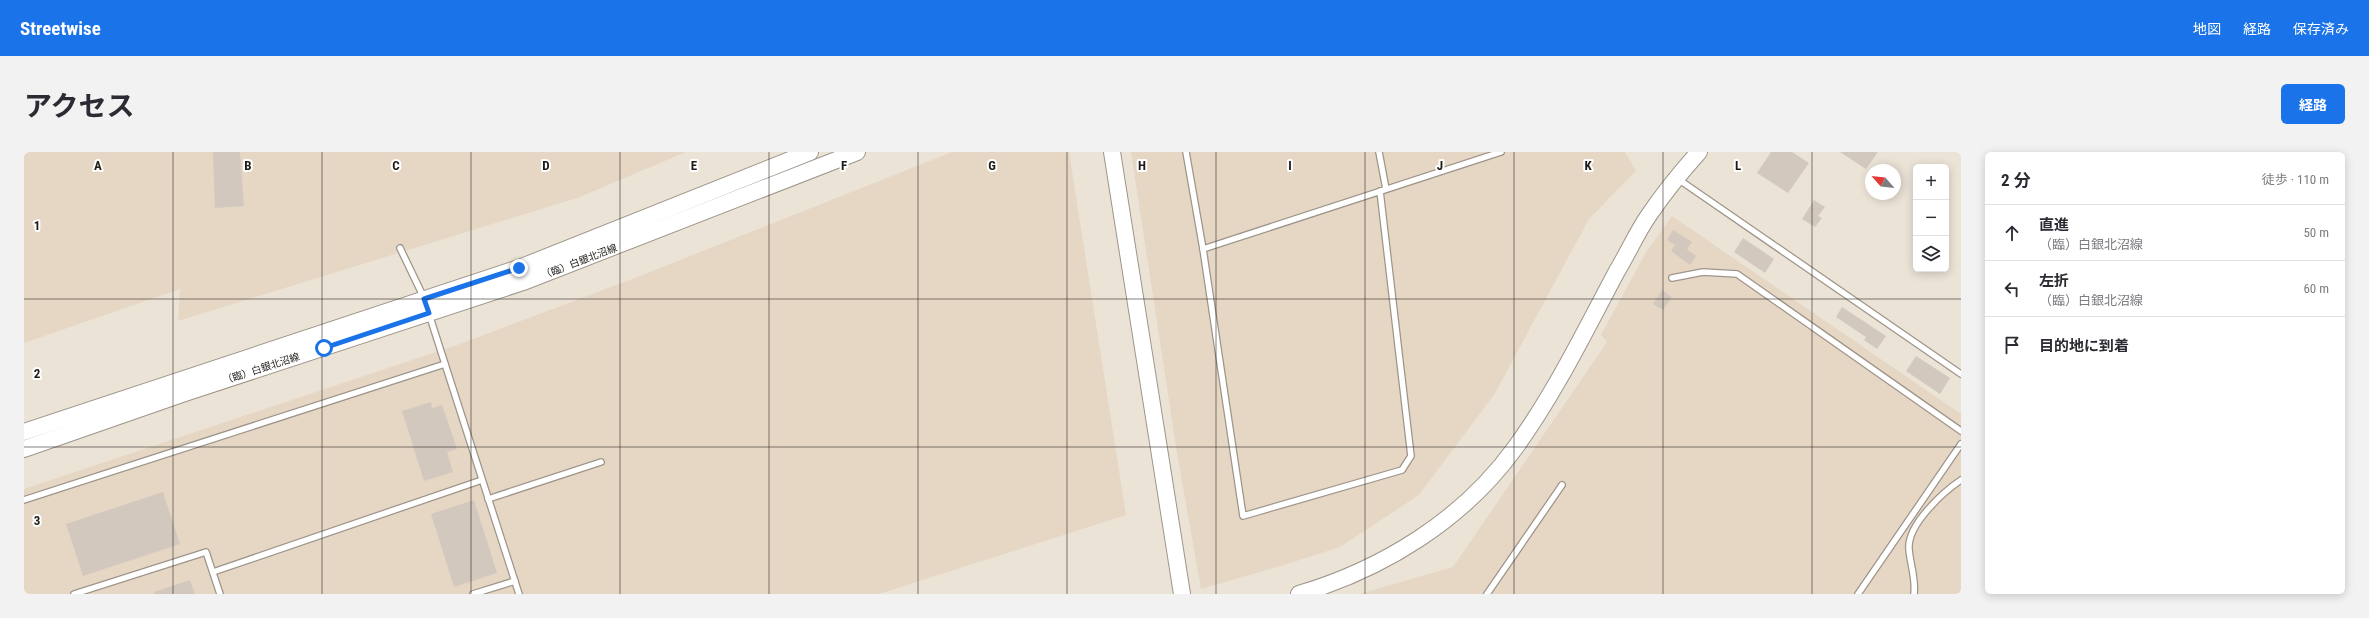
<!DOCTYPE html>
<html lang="ja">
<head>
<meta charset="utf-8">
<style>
	:root { --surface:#fff; --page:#f2f2f3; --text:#2b2b33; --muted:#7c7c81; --line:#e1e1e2; --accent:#1a73e8 }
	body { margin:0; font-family:"Roboto Condensed","Noto Sans JP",sans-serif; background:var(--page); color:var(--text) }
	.controls { position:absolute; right:12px; top:12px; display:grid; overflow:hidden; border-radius:6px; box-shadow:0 2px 10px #0003 }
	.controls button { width:36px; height:36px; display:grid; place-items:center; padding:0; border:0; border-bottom:1px solid var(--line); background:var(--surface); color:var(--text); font:20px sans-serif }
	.compass { position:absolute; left:1841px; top:12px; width:36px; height:36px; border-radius:50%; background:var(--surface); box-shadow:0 2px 10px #0003; rotate:297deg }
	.stop { position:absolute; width:12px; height:12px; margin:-9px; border:3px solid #1a73e8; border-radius:50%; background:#fff }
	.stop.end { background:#1a73e8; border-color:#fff; box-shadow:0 1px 4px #0008 }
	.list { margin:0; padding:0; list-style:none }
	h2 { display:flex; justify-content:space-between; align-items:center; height:52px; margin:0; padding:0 16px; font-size:17px }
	h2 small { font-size:13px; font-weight:400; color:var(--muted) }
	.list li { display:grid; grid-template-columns:26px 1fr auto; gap:12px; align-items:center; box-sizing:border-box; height:56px; padding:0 16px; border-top:1px solid var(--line) }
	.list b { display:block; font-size:15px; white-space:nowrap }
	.list p { margin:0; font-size:13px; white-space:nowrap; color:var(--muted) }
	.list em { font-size:13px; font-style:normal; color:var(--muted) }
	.icon { flex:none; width:22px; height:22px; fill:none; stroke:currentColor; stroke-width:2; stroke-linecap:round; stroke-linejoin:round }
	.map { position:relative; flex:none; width:1937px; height:442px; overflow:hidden; border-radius:6px }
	header { display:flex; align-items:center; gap:24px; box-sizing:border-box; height:56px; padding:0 20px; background:var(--accent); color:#fff }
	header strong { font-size:19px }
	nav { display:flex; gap:22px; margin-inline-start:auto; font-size:14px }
	.intro { display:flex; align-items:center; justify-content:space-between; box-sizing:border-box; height:96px; padding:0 24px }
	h1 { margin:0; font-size:28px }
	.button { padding:10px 18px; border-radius:6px; background:var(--accent); color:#fff; font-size:14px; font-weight:700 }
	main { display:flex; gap:24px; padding:0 24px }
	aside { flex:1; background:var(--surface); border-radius:6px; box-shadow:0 2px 10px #0003 }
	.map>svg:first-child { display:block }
	.built { fill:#e6d7c5 }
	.building { fill:#d2c8bd }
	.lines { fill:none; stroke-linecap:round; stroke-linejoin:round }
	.lane-casing { stroke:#9e958a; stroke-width:8 }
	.secondary-casing { stroke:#9e958a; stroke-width:18 }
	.lane { stroke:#fff; stroke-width:5.5 }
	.secondary { stroke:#fff; stroke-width:16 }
	.route { stroke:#1a73e8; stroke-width:5 }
	.grid { fill:none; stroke:#1e1a16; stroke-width:1; stroke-opacity:0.55 }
	.labels { text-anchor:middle; stroke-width:4; stroke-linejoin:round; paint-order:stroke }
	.street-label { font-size:10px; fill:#1e1a16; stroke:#fff }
	.grid-label { font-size:13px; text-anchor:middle; font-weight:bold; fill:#1e1a16; stroke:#fff; stroke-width:4; stroke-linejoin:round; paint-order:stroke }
</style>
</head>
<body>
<header>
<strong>Streetwise</strong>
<nav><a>地図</a><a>経路</a><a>保存済み</a></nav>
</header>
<div class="intro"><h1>アクセス</h1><a class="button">経路</a></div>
<main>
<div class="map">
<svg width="1937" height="442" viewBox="0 0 1937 442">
	<rect width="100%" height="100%" fill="#ece3d7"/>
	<g class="built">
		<polygon points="0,0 662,0 556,45 154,169 156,137 0,191"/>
		<polygon points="928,0 1045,0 1102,363 855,442 0,442 0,337 433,193 616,124"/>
		<polygon points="1107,0 1601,0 1612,19 1565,67 1470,243 1395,343 1316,395 1260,413 1177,437 1153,301"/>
		<polygon points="1648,64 1937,262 1937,442 1335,442 1429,415 1583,190 1577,183 1622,100"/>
	</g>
	<g class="building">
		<polygon points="189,0 216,0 220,54 191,56"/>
		<polygon points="1747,0 1768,0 1785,11 1764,41 1733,21"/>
		<polygon points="1816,0 1854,0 1842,17"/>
		<polygon points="1790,48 1801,55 1794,64 1798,66 1791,75 1778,67"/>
		<polygon points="1649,78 1668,90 1663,97 1672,104 1666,113 1647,99 1651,93 1643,88"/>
		<polygon points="1719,86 1750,107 1741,121 1710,100"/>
		<polygon points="1638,138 1648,145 1639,158 1629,152"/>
		<polygon points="1818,155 1862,184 1853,197 1840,188 1842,185 1812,165"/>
		<polygon points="1892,204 1926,226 1916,242 1882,219"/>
		<polygon points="407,250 408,256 418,253 433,297 423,300 429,320 400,329 378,259"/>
		<polygon points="139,340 156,392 59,424 42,372"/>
		<polygon points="450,348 473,421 430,435 407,362"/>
		<polygon points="166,428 171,442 131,442 130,440"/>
	</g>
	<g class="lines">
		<defs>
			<g id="lane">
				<polyline points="1162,0 1179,97"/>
				<polyline points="1355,0 1362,37"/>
				<polyline points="1654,27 1937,222"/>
				<polyline points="1356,39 1387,304 1378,318 1219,364 1179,97 1477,0"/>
				<polyline points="376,96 400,146"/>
				<polyline points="1648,126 1679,120 1713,122 1937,279"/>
				<polyline points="405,162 421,212"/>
				<polyline points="464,347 577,310"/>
				<polyline points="0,348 421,212 495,442"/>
				<polyline points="189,420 458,328"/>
				<polyline points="50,442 182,400 196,442"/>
				<polyline points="449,442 491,429"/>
				<polyline points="1463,442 1538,333"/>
				<polyline points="1834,442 1937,292"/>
				<path d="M1890,442C1892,426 1886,412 1885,397C1883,373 1919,340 1937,328"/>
			</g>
			<g id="secondary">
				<polyline points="1088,0 1158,442"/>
				<polyline points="0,280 495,116 786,0"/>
				<polyline points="0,297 161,241 499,130 833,0"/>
				<path d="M1275,442C1359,417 1439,368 1491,296C1531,241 1561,179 1593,119C1604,101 1613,80 1625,63C1640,41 1657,20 1675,0"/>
			</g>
		</defs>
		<use href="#lane" class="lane-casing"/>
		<use href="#secondary" class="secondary-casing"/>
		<use href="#lane" class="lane"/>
		<use href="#secondary" class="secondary"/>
	</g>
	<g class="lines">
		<polyline class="route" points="300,196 405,161 400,147 495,116"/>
	</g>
	<path class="grid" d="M149,0V442M298,0V442M447,0V442M596,0V442M745,0V442M894,0V442M1043,0V442M1192,0V442M1341,0V442M1490,0V442M1639,0V442M1788,0V442M0,147H1937M0,295H1937"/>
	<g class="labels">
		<g class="street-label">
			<text transform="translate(555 109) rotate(-21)" y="4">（臨）白銀北沼線</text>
			<text transform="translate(237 216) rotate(-18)" y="4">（臨）白銀北沼線</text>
		</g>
	</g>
	<g class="grid-label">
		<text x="74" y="18">A</text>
		<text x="224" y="18">B</text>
		<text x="372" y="18">C</text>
		<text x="522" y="18">D</text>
		<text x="670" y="18">E</text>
		<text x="820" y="18">F</text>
		<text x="968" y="18">G</text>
		<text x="1118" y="18">H</text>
		<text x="1266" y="18">I</text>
		<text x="1416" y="18">J</text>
		<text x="1564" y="18">K</text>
		<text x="1714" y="18">L</text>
		<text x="13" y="78">1</text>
		<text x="13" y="226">2</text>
		<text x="13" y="373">3</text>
	</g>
</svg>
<div class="controls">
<button>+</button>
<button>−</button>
<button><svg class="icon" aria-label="layers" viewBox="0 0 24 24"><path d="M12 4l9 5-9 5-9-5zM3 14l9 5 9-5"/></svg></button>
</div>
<svg class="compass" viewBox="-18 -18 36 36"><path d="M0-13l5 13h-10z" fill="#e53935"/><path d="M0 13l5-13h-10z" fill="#7c7c81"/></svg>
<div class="stop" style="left:300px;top:196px"></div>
<div class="stop end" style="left:495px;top:116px"></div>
</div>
<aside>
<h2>2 分<small>徒歩 · 110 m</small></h2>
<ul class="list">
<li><svg class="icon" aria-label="ahead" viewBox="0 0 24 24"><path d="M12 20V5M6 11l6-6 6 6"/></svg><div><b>直進</b><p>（臨）白銀北沼線</p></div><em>50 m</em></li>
<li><svg class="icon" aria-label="left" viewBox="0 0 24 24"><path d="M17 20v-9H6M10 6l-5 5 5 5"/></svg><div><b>左折</b><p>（臨）白銀北沼線</p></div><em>60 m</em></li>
<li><svg class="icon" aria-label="arrive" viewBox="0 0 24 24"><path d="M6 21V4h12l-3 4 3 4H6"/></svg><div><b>目的地に到着</b></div></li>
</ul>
</aside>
</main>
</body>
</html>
